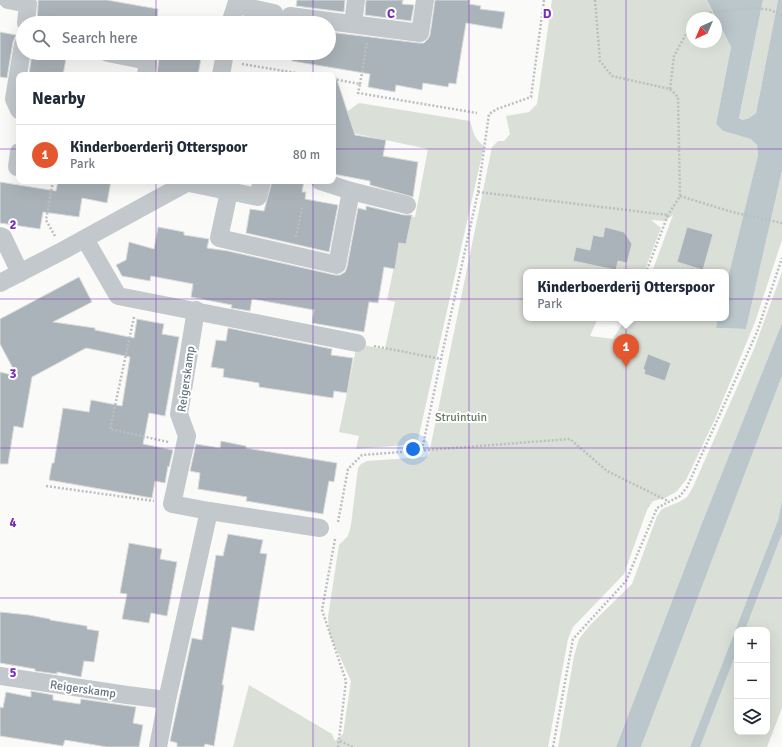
<!DOCTYPE html>
<html lang="en">
<head>
<meta charset="utf-8">
<style>
	:root { --surface:#fff; --page:#f2f2f3; --text:#1f2937; --muted:#747a83; --line:#e0e1e3; --accent:#e4572e }
	body { margin:0; font-family:Signika,sans-serif; background:var(--page); color:var(--text) }
	.controls { position:absolute; right:12px; bottom:12px; display:grid; overflow:hidden; border-radius:8px; box-shadow:0 4px 16px #0002 }
	.controls button { width:36px; height:36px; display:grid; place-items:center; padding:0; border:0; border-bottom:1px solid var(--line); background:var(--surface); color:var(--text); font:20px sans-serif }
	.compass { position:absolute; left:686px; top:12px; width:36px; height:36px; border-radius:50%; background:var(--surface); box-shadow:0 4px 16px #0002; rotate:224deg }
	.you { position:absolute; left:413px; top:449px; width:14px; height:14px; margin:-10px; border:3px solid #fff; border-radius:50%; background:#1a73e8; box-shadow:0 0 0 6px #1a73e833 }
	.badge { display:grid; place-items:center; width:26px; height:26px; border-radius:50%; background:var(--accent); color:#fff; font-size:13px; font-weight:700 }
	.pin { position:absolute; translate:-50% -33px; filter:drop-shadow(0 1px 2px #0008) }
	.pin::after { content:''; position:absolute; top:21px; width:14px; height:12px; background:inherit; clip-path:polygon(0 0,100% 0,50% 100%) }
	.popup { position:absolute; left:523px; top:269px; width:206px; height:52px; box-sizing:border-box; display:grid; place-content:center; border-radius:8px; background:var(--surface); filter:drop-shadow(0 1px 3px #0005); font-size:13px; white-space:nowrap; color:var(--muted) }
	.popup b { font-size:15px; color:var(--text) }
	.popup::after { content:''; position:absolute; left:50%; top:100%; margin-left:-8px; border:8px solid transparent; border-top-color:var(--surface) }
	.list { margin:0; padding:0; list-style:none }
	h2 { display:flex; justify-content:space-between; align-items:center; height:52px; margin:0; padding:0 16px; font-size:17px }
	h2 small { font-size:13px; font-weight:400; color:var(--muted) }
	.list li { display:grid; grid-template-columns:26px 1fr auto; gap:12px; align-items:center; box-sizing:border-box; height:60px; padding:0 16px; border-top:1px solid var(--line) }
	.list b { display:block; font-size:15px; white-space:nowrap }
	.list p { margin:0; font-size:13px; white-space:nowrap; color:var(--muted) }
	.list em { font-size:13px; font-style:normal; color:var(--muted) }
	.icon { flex:none; width:22px; height:22px; fill:none; stroke:currentColor; stroke-width:2; stroke-linecap:round; stroke-linejoin:round }
	.map { position:relative; flex:none; width:782px; height:747px; overflow:hidden }
	.search { position:absolute; background:var(--surface); box-shadow:0 4px 16px #0002; left:16px; top:16px; width:320px; height:44px; display:flex; align-items:center; gap:10px; box-sizing:border-box; padding:0 14px; border-radius:22px; color:var(--muted); font-size:15px }
	.panel { position:absolute; background:var(--surface); box-shadow:0 4px 16px #0002; left:16px; top:72px; width:320px; height:112px; border-radius:8px }
	.map>svg:first-child { display:block }
	.green { fill:#dadfd7 }
	.water { fill:#bbc7cb }
	.building { fill:#aab3b9; stroke:#dcdcda }
	.lines { fill:none; stroke-linecap:round; stroke-linejoin:round }
	.path { stroke:#bbbfc2; stroke-width:2.5; stroke-dasharray:2 2; stroke-linecap:butt }
	.street { stroke:#c3c8cc; stroke-width:18 }
	.grid { fill:none; stroke:#7b2cbf; stroke-width:1; stroke-opacity:0.55 }
	.labels { text-anchor:middle; stroke-width:4; stroke-linejoin:round; paint-order:stroke }
	.street-label { font-size:12px; fill:#657683; stroke:#fff }
	.park-label { font-size:12px; fill:#687a64; stroke:#fff }
	.grid-label { font-size:13px; text-anchor:middle; font-weight:bold; fill:#7b2cbf; stroke:#fff; stroke-width:4; stroke-linejoin:round; paint-order:stroke }
</style>
</head>
<body>
<div class="map">
<svg width="782" height="747" viewBox="0 0 782 747">
	<rect width="100%" height="100%" fill="#fafaf8"/>
	<g class="green">
		<polygon points="552,0 707,0 716,18 692,18 692,42 716,42 716,18 731,47 716,124 723,131 752,139 757,145 758,155 726,286 726,272 652,272 673,215 665,221 651,220 661,228 644,272 526,272 526,318 598,318 590,336 613,339 626,318 718,318 716,328 746,329 782,171 782,240 755,322 715,419 686,480 676,492 665,498 653,501 647,510 624,574 573,627 568,639 548,747 233,747 249,685 332,734 335,741 343,734 351,681 329,633 328,617 339,545 348,536 351,525 358,468 361,464 367,461 425,457 429,454 492,147 498,141 504,141 510,134 506,116 529,112 537,104"/>
		<path d="M763,0H778L756,113C751,117 746,121 739,118Z"/>
		<path d="M359,103L470,121C473,131 474,139 484,146L417,444L356,449L359,436L339,432L357,344L385,349L395,302L387,300L405,215L415,217L428,149L343,131L348,111Z"/>
		<polygon points="782,272 782,323 702,523 616,747 558,747 574,656 579,639 590,625 632,584 657,516 662,509 679,502 687,497 693,487 754,349"/>
		<polygon points="782,376 782,501 778,520 690,747 641,747"/>
		<polygon points="782,534 782,708 767,747 700,747 737,651 737,732 767,732 767,630 745,630"/>
	</g>
	<g class="water">
		<path d="M707,0H763L739,118C745,122 751,117 756,113L778,0H782V171L746,329L716,328L718,318H726V286L758,155L757,145L751,139L723,131L716,124L731,47Z"/>
		<polygon points="782,323 782,376 641,747 616,747 702,523"/>
		<polygon points="782,501 782,534 745,630 737,630 737,651 700,747 690,747 778,520"/>
	</g>
	<g class="building">
		<polygon points="38,0 107,0 158,9 157,23 37,23 38,5"/>
		<polygon points="297,0 345,0 344,12 296,6"/>
		<polygon points="366,0 403,0 402,4 414,5 411,21 365,15"/>
		<polygon points="435,0 470,0 469,4 481,6 480,9 505,12 502,29 466,23 456,84 449,83 448,87 423,83 422,90 396,85 395,92 368,87 370,74 292,61 293,53 329,53 329,32 419,43 424,43 428,39 430,35"/>
		<polygon points="0,32 16,35 13,42 7,78 0,77"/>
		<polygon points="32,53 67,53 63,75 29,75"/>
		<polygon points="167,53 202,53 198,75 157,75 159,57 166,58"/>
		<polygon points="333,77 336,77 355,135 386,140 383,156 418,162 413,197 370,185 370,181 333,174"/>
		<polygon points="58,181 111,181 107,203 82,198 79,217 43,212 40,229 0,223 0,182 56,191"/>
		<polygon points="272,181 304,181 302,192 306,192 305,199 338,205 329,252 246,233 250,209 264,211"/>
		<polygon points="366,206 404,215 412,215 406,244 399,243 395,269 384,267 378,303 369,302 364,332 312,323 314,310 252,299 250,311 231,308 232,305 191,297 193,284 151,276 150,281 122,276 116,265 126,260 129,242 154,249 158,227 184,232 184,235 209,239 207,248 228,251 335,275 340,275 345,272 347,267 358,208 366,210"/>
		<polygon points="605,227 624,232 632,244 627,263 618,261 616,270 573,261 576,247 590,250 593,235 603,237"/>
		<polygon points="687,227 713,234 703,270 677,262"/>
		<polygon points="79,277 92,302 53,322 95,328 95,330 134,338 137,319 164,324 162,334 179,337 165,416 149,413 143,444 173,450 169,467 168,466 165,483 155,481 152,498 49,480 52,463 54,463 63,408 89,412 91,400 122,406 130,357 86,348 32,377 23,428 14,426 8,464 0,464 0,372 17,376 0,344 0,319"/>
		<polygon points="228,328 332,349 331,355 353,358 347,393 334,391 333,398 259,387 259,383 223,377 224,369 211,367 216,340 226,341"/>
		<polygon points="648,354 671,363 665,381 644,374 645,370 643,369"/>
		<polygon points="221,441 246,446 246,448 337,463 334,482 329,481 323,514 246,501 247,497 198,489 200,473 190,471 196,444 220,448"/>
		<polygon points="228,534 263,540 260,553 267,554 254,631 232,627 222,685 224,685 214,746 205,744 204,747 177,747 177,743 170,741 192,638 202,640 216,555 223,556"/>
		<polygon points="129,543 162,549 160,559 177,562 167,616 151,613 149,623 122,619 127,594 120,593"/>
		<polygon points="0,612 29,615 50,619 50,620 87,626 87,629 99,631 94,662 84,661 81,677 57,672 57,674 35,671 35,669 0,663"/>
		<polygon points="31,691 53,695 53,700 80,704 81,699 136,707 133,723 143,725 139,747 107,747 65,740 63,746 0,736 0,707 3,708 6,692 31,697"/>
	</g>
	<g class="lines">
		<g class="path">
			<polyline points="595,0 600,61 612,76 670,89 678,97 680,196 668,215"/>
			<polyline points="699,18 707,13 755,8 770,10 782,15"/>
			<polyline points="242,64 308,75"/>
			<polyline points="284,75 285,71"/>
			<polyline points="333,79 360,84 358,93 477,113"/>
			<polyline points="360,84 367,43"/>
			<polyline points="670,89 674,56 692,23"/>
			<polyline points="53,181 46,220 55,236"/>
			<polyline points="478,192 668,215 646,272"/>
			<polyline points="680,196 732,212 782,223"/>
			<polyline points="296,237 302,208"/>
			<polyline points="134,317 110,429 168,442"/>
			<polyline points="374,346 441,359"/>
			<polyline points="422,450 441,359 478,192 489,114 497,109 531,97 544,0"/>
			<polyline points="46,486 154,501"/>
			<polyline points="338,522 348,469 362,455 570,439 607,471 668,501"/>
			<polyline points="335,539 322,610 346,681 338,747"/>
			<polyline points="340,741 353,747"/>
			<polyline points="553,747 573,639 626,581 657,508 680,496 687,487 757,332 782,258"/>
		</g>
		<g class="street">
			<polyline points="8,0 28,4 26,23"/>
			<polyline points="236,5 274,13"/>
			<polyline points="290,16 420,33 425,0"/>
			<polyline points="230,23 236,5 246,1"/>
			<polyline points="353,24 356,0"/>
			<polyline points="108,53 148,61 146,75"/>
			<polyline points="221,75 225,53"/>
			<polyline points="19,110 14,99 23,44"/>
			<polyline points="19,152 17,167 19,167"/>
			<polyline points="320,181 351,191 407,205"/>
			<polyline points="189,183 258,197 262,181"/>
			<polyline points="229,192 219,238 337,265 351,191"/>
			<polyline points="0,236 3,237 20,273"/>
			<polyline points="85,239 118,296 357,343"/>
			<polyline points="0,283 64,250 190,181"/>
			<polyline points="196,310 179,414 187,436 172,504 209,511 320,528"/>
			<polyline points="0,676 127,695 167,700"/>
			<polyline points="158,747 167,700 209,511"/>
		</g>
	</g>
	<path class="grid" d="M156,0V23M313,0V23M469,0V747M626,0V747M156,53V75M313,53V75M0,149H19M333,149H782M156,181V747M313,181V747M0,299H782M0,448H782M0,598H782"/>
	<g class="labels">
		<g class="street-label">
			<text transform="translate(186 379) rotate(-82)" y="4">Reigerskamp</text>
			<text transform="translate(83 689) rotate(8)" y="4">Reigerskamp</text>
		</g>
		<g class="park-label">
			<text x="461" y="421">Struintuin</text>
		</g>
	</g>
	<g class="grid-label">
		<text x="391" y="18">C</text>
		<text x="547" y="18">D</text>
		<text x="13" y="229">2</text>
		<text x="13" y="378">3</text>
		<text x="13" y="527">4</text>
		<text x="13" y="677">5</text>
	</g>
</svg>
<div class="controls">
<button>+</button>
<button>−</button>
<button><svg class="icon" aria-label="layers" viewBox="0 0 24 24"><path d="M12 4l9 5-9 5-9-5zM3 14l9 5 9-5"/></svg></button>
</div>
<svg class="compass" viewBox="-18 -18 36 36"><path d="M0-13l5 13h-10z" fill="#e53935"/><path d="M0 13l5-13h-10z" fill="#747a83"/></svg>
<div class="you"></div>
<div class="pin badge" style="left:626px;top:367px">1</div>
<div class="popup"><b>Kinderboerderij Otterspoor</b>Park</div>
<div class="search"><svg class="icon" aria-label="search" viewBox="0 0 24 24"><circle cx="10" cy="10" r="6"/><path d="M15 15l6 6"/></svg>Search here</div>
<section class="panel">
<h2>Nearby<small></small></h2>
<ul class="list">
<li><span class="badge">1</span><div><b>Kinderboerderij Otterspoor</b><p>Park</p></div><em>80 m</em></li>
</ul>
</section>
</div>
</body>
</html>
